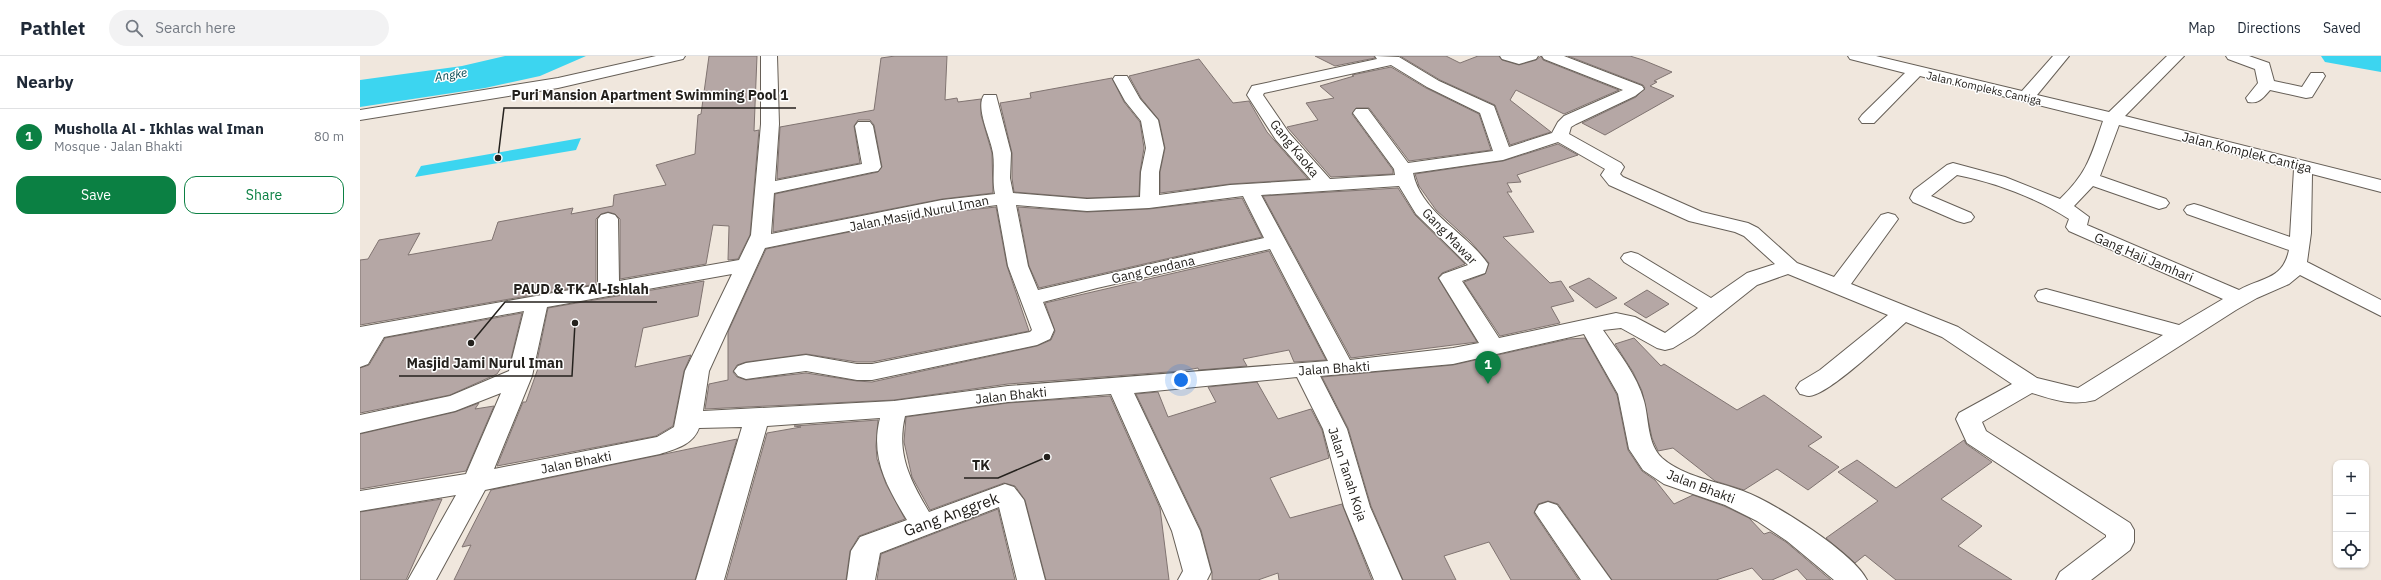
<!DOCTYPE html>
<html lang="en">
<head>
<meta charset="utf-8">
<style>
	:root { --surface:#fff; --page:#f2f2f3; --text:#1f2937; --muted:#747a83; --line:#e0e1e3; --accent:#0b8043 }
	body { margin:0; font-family:"IBM Plex Sans",sans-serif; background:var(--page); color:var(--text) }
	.controls { position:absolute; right:12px; bottom:12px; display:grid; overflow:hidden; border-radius:8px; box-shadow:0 1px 3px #0004 }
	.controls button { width:36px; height:36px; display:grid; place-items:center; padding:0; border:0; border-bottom:1px solid var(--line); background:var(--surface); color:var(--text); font:20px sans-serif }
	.you { position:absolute; left:821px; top:324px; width:14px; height:14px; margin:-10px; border:3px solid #fff; border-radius:50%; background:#1a73e8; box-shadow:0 0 0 6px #1a73e833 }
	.badge { display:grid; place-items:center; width:26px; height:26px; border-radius:50%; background:var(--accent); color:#fff; font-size:13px; font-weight:700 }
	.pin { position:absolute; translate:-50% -33px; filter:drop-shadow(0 1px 2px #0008) }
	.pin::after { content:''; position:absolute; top:21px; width:14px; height:12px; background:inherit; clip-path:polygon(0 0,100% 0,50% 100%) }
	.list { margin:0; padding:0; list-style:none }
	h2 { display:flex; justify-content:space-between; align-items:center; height:52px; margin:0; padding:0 16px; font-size:17px }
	h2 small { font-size:13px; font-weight:400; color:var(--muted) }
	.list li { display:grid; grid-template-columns:26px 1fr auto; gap:12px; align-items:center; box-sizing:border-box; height:56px; padding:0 16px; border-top:1px solid var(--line) }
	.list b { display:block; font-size:15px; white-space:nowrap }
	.list p { margin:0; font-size:13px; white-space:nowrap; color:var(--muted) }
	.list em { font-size:13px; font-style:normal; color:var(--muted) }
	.actions { display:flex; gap:8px; padding:12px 16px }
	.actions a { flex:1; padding:9px 0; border:1px solid var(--accent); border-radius:12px; text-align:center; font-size:14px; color:var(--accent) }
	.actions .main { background:var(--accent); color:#fff }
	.icon { flex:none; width:22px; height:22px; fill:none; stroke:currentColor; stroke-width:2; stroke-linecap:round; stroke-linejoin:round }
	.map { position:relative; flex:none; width:2021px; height:524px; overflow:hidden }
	header { display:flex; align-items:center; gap:24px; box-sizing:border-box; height:56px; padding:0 20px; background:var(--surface); border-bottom:1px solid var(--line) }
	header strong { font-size:19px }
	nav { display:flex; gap:22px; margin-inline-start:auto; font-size:14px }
	.search { width:280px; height:36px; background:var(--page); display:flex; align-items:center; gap:10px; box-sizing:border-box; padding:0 14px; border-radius:22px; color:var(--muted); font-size:15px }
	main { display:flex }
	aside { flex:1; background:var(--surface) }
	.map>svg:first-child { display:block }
	.water { fill:#3cd5f0 }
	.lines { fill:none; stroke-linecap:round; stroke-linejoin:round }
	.river { fill:#3cd5f0; fill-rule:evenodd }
	.building { fill:#b5a7a5; stroke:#807471 }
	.minor-casing { stroke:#665f57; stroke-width:2 }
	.minor { fill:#fff; fill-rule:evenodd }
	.labels { text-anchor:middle; stroke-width:3; stroke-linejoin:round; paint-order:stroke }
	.far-street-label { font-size:11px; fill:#24211d; stroke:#fff }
	.far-water-label { font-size:12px; font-style:italic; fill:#004651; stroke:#fff }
	.street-label { font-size:13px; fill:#24211d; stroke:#fff }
	.near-street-label { font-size:16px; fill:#24211d; stroke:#fff }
	.leader { fill:none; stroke:#24211d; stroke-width:1.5 }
	.callout-dot { fill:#24211d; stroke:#fff; stroke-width:1.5 }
	.callout-label { font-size:14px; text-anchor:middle; font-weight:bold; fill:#24211d; stroke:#fff; stroke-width:3; stroke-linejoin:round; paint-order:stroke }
</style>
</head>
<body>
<header>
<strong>Pathlet</strong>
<div class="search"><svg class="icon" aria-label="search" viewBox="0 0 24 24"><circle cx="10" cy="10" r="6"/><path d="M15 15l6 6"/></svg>Search here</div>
<nav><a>Map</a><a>Directions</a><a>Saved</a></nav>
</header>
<main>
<aside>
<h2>Nearby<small></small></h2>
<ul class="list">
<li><span class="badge">1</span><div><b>Musholla Al - Ikhlas wal Iman</b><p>Mosque · Jalan Bhakti</p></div><em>80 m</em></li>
</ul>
<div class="actions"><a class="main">Save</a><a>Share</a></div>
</aside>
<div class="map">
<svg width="2021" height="524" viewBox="0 0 2021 524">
	<rect width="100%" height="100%" fill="#f0e7dd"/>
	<g class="water">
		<polygon points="145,0 226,0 180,20 125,32 0,51 0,24 102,10"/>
		<polygon points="221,82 216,94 55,121 61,110"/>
	</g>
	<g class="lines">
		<polygon class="river" points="1961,0 2021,0 2021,16 1965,6"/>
	</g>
	<g class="building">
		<polygon points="349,0 397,0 394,75 399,74 390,179 378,203 368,204 369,170 353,169 346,208 260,223 260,163 255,158 248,156 241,158 236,163 236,228 0,269 0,204 8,203 19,184 60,177 48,199 132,184 138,166 213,152 211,158 253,150 254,139 306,129 296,109 335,98 338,59 341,58"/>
		<polygon points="535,0 587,0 585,44 597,42 598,46 621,43 621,59 632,97 633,137 582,143 413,176 415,138 518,116 522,111 514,69 510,64 498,64 494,70 500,107 417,123 420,71 514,54 521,2"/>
		<polygon points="955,0 1014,0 1015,2 975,10"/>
		<polygon points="1040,0 1086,0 1100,7 1118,0 1139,0 1142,4 1159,9 1176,4 1181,0 1183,4 1259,34 1204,58 1156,34 1150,44 1191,76 1150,89 1135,49 1080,24"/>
		<polygon points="1208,0 1270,0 1283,4 1312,16 1294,25 1297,26 1290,30 1314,40 1245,79 1222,67 1276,41 1285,32 1283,29"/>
		<polygon points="839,3 873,47 889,45 907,76 948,123 870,128 800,137 800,116 805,92 799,64 781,42 769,20"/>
		<polygon points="1031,11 1066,32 1119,58 1131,94 1049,105 1009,52 996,52 992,58 1033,114 1033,118 971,121 927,71 958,64 946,47 974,42 960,30 994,20 992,19"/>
		<polygon points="752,22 764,46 780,66 784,92 780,116 779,140 727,142 654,136 652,122 652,97 640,47 671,42 670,37"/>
		<polygon points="1198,88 1218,99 1157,119 1161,126 1147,127 1152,136 1147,136 1174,176 1143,181 1190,227 1201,225 1214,245 1191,251 1200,267 1140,280 1104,226 1125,218 1129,207 1110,185 1076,154 1059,130 1055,118 1143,105"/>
		<polygon points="1038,132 1055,159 1105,208 1082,217 1078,222 1117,286 991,302 903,140"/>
		<polygon points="882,142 902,181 679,232 669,210 658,151 727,156 789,153"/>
		<polygon points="636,151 647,210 669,275 512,306 497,306 446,298 386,306 377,309 373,316 377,321 386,324 446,317 497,325 512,326 677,290 691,284 695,275 685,247 909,195 966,304 934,306 929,294 883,303 887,310 839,314 838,312 821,315 648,328 534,344 345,353 349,328 368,324 368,276 406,193 582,157"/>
		<polygon points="1229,222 1257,242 1236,252 1209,231"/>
		<polygon points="344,225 338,260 283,272 275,311 331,299 324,315 313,370 296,380 137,410 163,346 166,346 181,304 177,305 188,252"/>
		<polygon points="1287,234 1309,248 1286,262 1264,248"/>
		<polygon points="162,257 149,311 141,312 137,318 90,339 0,357 0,312 9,309 25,282"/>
		<polygon points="1225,282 1257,339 1268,394 1282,415 1295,424 1314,448 1333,439 1364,450 1389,462 1404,478 1410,476 1426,486 1471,524 1447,524 1437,513 1412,524 1403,524 1392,512 1356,524 1252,524 1198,448 1188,445 1178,448 1174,457 1219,524 1151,524 1129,486 1084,500 1096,524 1043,524 1011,450 988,372 962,321 1093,309 1209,283"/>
		<polygon points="1274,282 1301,310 1304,308 1377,354 1404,339 1462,381 1448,390 1479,411 1448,434 1417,413 1384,434 1355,425 1313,392 1298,395 1292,382 1282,335 1273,316 1255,288"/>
		<polygon points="897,326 918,363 951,353 962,374 969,402 910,422 930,462 982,448 1012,524 919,524 918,517 898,524 852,524 852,516 841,474 776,338 798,336 808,361 856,346 848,331"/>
		<polygon points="750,340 800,452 809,524 686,524 665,444 655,430 644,427 570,454 552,421 544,386 546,361 648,347"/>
		<polygon points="119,347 115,353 134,350 106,415 0,433 0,378 95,356"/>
		<polygon points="518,364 516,390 517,403 526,428 545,463 499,480 490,495 486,524 366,524 407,377 441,371 434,370"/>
		<polygon points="377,383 335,524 94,524 111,489 102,491 131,434"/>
		<polygon points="1604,384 1606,388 1632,406 1581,443 1622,470 1598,490 1652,524 1536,524 1505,499 1495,507 1466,482 1518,445 1478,416 1497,404 1536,432"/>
		<polygon points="82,443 46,524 0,524 0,456"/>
		<polygon points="638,453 655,524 517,524 521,498"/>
	</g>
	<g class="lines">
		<defs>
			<g id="minor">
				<polygon points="296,0 325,0 323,3 198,32 0,64 0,54 198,22"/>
				<path d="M401,0H417L419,68L415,125L502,108L495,70L498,66H510L513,70L521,111L518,115L512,116L414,137L411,178L582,144L635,138C632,124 635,111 633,97C631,82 615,52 624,39H636L651,97L650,122L653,137L727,143L780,141L781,116L786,92L781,65L765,45L753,23L755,20H767L780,43L798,64L804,92L799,116V139L870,129L951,124L916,84L887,39L892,30L1017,3L1015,0L1039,1L1079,25L1134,50L1149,91L1192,77L1198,66L1204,60L1263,34L1184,3L1182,0H1204L1282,30L1284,33L1275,40L1216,68L1211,71L1209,78L1261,107L1264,111L1260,118L1263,121L1342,156L1388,167L1398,172L1437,207L1474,221L1521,159L1528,157L1535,159L1538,163L1491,228L1598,271L1677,322L1718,332L1803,279L1678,245L1675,240L1678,235L1686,233L1819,269L1863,243L1709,175L1706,171L1709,163C1677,142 1634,126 1597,119L1571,140L1611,157L1614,161L1611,165L1604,167L1597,165L1553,146L1550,142L1554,134L1587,109L1593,107L1645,121L1700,143C1728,116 1731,100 1743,65L1560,20L1514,67H1502L1499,63L1502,59L1545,17L1490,3L1488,0H1516L1662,35L1693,0H1709L1677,39L1749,56L1807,0H1824L1765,60L2021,124V136L1952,118L1951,177L1947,206L2021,244V260L1940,219L1929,228L1897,242L1876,254L1735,344C1712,350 1694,344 1672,337L1622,366L1626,375L1770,467L1774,474V486L1770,494L1731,524H1696L1700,516L1746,481V479L1607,387L1596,363L1599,357L1652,328L1582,281L1546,266C1529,281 1469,339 1449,340C1446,340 1442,338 1440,338L1436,332L1440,326L1460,314L1528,259L1428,218L1397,229L1334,279L1313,292L1305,294L1297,292L1261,272L1243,274C1258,296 1277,319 1284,345C1289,363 1287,388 1302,402C1324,421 1356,425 1383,435C1413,446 1493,496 1507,524H1474L1427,485L1397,465L1365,449L1304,428L1283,414L1269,393L1258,338L1224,278L1093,308L960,320L987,373L1010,451L1042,524H1014L984,451L963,373L937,321L774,337L840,475L851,516L847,524H818L823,515L812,475L751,338L648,346L545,360C536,398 550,424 569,456L645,428L654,431L664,444L685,524H657L639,451L520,497L515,524H487L491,495L500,481L547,464C527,431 510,401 520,362L407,370L364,524H336L382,371L339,372C333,389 315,393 300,398L125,434L76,524H48L96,439L0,455V435L106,418L141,337L95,355L0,377V359L90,340L149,315L164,255L24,281L8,308L0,311V271L238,229V163L241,159L248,157L255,159L258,163L259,225L379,204L391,179L401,68ZM1031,9L1067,31L1120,57L1133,95L1048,107L1008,53H996L993,57L1034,113L1035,119L970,123L929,77L903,39L904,37ZM1759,69L1934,113L1930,181L1841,150L1834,148L1827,150L1824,154L1827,158L1929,194C1923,224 1902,221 1879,234L1727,169L1729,161L1714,150L1733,130L1799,153L1806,151L1809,147L1806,143L1740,120ZM1198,86L1245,113L1241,119L1249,129L1329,165L1375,176L1384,180L1415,208L1387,217L1351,242L1278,198L1271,196L1264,198L1261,202L1264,206L1338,252L1305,277L1275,261L1256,257L1139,282L1102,225L1125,217L1128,208C1107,177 1061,157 1053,117L1143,104ZM1039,130L1056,158L1108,209L1083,218L1079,222L1119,287L1093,292L990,304L901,139ZM883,140L904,182L678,234L668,210L656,149L727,155L789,152ZM637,149L648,210L672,274L670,276L512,308H497L446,299L386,307L378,310L374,315L378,320L386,323L446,315L497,324H512L677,289L690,283L694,274L683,246L737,232L910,193L968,305L648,330L534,345L343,355L349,315L405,192L582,156ZM372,218L325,315L314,371L297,381L134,413L172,320L187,251Z"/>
				<polygon points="1140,0 1178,0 1176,3 1159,8 1142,3"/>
				<path d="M1866,0H1889L1909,7L1914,25L1942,31L1951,17H1963L1965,20L1952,41L1946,42L1910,34C1903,42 1899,48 1888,46L1886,42L1898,27L1895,13L1868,3Z"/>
				<polygon points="1188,446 1197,449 1251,524 1221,524 1175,456 1179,449"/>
			</g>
		</defs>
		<use href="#minor" class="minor-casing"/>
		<use href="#minor" class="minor"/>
	</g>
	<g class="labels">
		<g class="far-street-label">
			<text transform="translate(1624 32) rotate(13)" y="4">Jalan Kompleks Cantiga</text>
		</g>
		<g class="far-water-label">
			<text transform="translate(91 19) rotate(-9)" y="4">Angke</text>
		</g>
		<g class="street-label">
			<text transform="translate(935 92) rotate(51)" y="5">Gang Kaoka</text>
			<text transform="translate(1887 96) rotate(14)" y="5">Jalan Komplek Cantiga</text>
			<text transform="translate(559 157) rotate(-11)" y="5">Jalan Masjid Nurul Iman</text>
			<text transform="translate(1090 180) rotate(46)" y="5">Gang Mawar</text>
			<text transform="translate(1784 201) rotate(23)" y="5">Gang Haji Jamhari</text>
			<text transform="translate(793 213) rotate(-13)" y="5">Gang Cendana</text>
			<text transform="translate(974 312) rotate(-4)" y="5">Jalan Bhakti</text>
			<text transform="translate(651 339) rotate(-6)" y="5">Jalan Bhakti</text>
			<text transform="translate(216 406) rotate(-11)" y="5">Jalan Bhakti</text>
			<text transform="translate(988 418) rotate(72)" y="5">Jalan Tanah Koja</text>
			<text transform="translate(1341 430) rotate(21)" y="5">Jalan Bhakti</text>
		</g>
		<g class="near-street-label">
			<text transform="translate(591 458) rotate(-20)" y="6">Gang Anggrek</text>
		</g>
	</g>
	<path class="leader" d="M138 102L144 52H436M111 287L145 246H297M215 267L212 320H39M687 401L638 422H604"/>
	<g class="callout-dot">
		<circle cx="138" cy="102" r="4"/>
		<circle cx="111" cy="287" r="4"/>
		<circle cx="215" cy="267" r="4"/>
		<circle cx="687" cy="401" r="4"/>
	</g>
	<g class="callout-label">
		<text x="290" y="44">Puri Mansion Apartment Swimming Pool 1</text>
		<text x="221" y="238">PAUD &amp; TK Al-Ishlah</text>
		<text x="125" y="312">Masjid Jami Nurul Iman</text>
		<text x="621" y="414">TK</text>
	</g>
</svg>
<div class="controls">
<button>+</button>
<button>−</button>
<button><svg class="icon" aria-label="locate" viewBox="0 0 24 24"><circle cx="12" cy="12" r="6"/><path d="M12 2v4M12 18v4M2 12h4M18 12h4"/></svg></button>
</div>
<div class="you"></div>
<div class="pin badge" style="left:1128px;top:328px">1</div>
</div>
</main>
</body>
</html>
